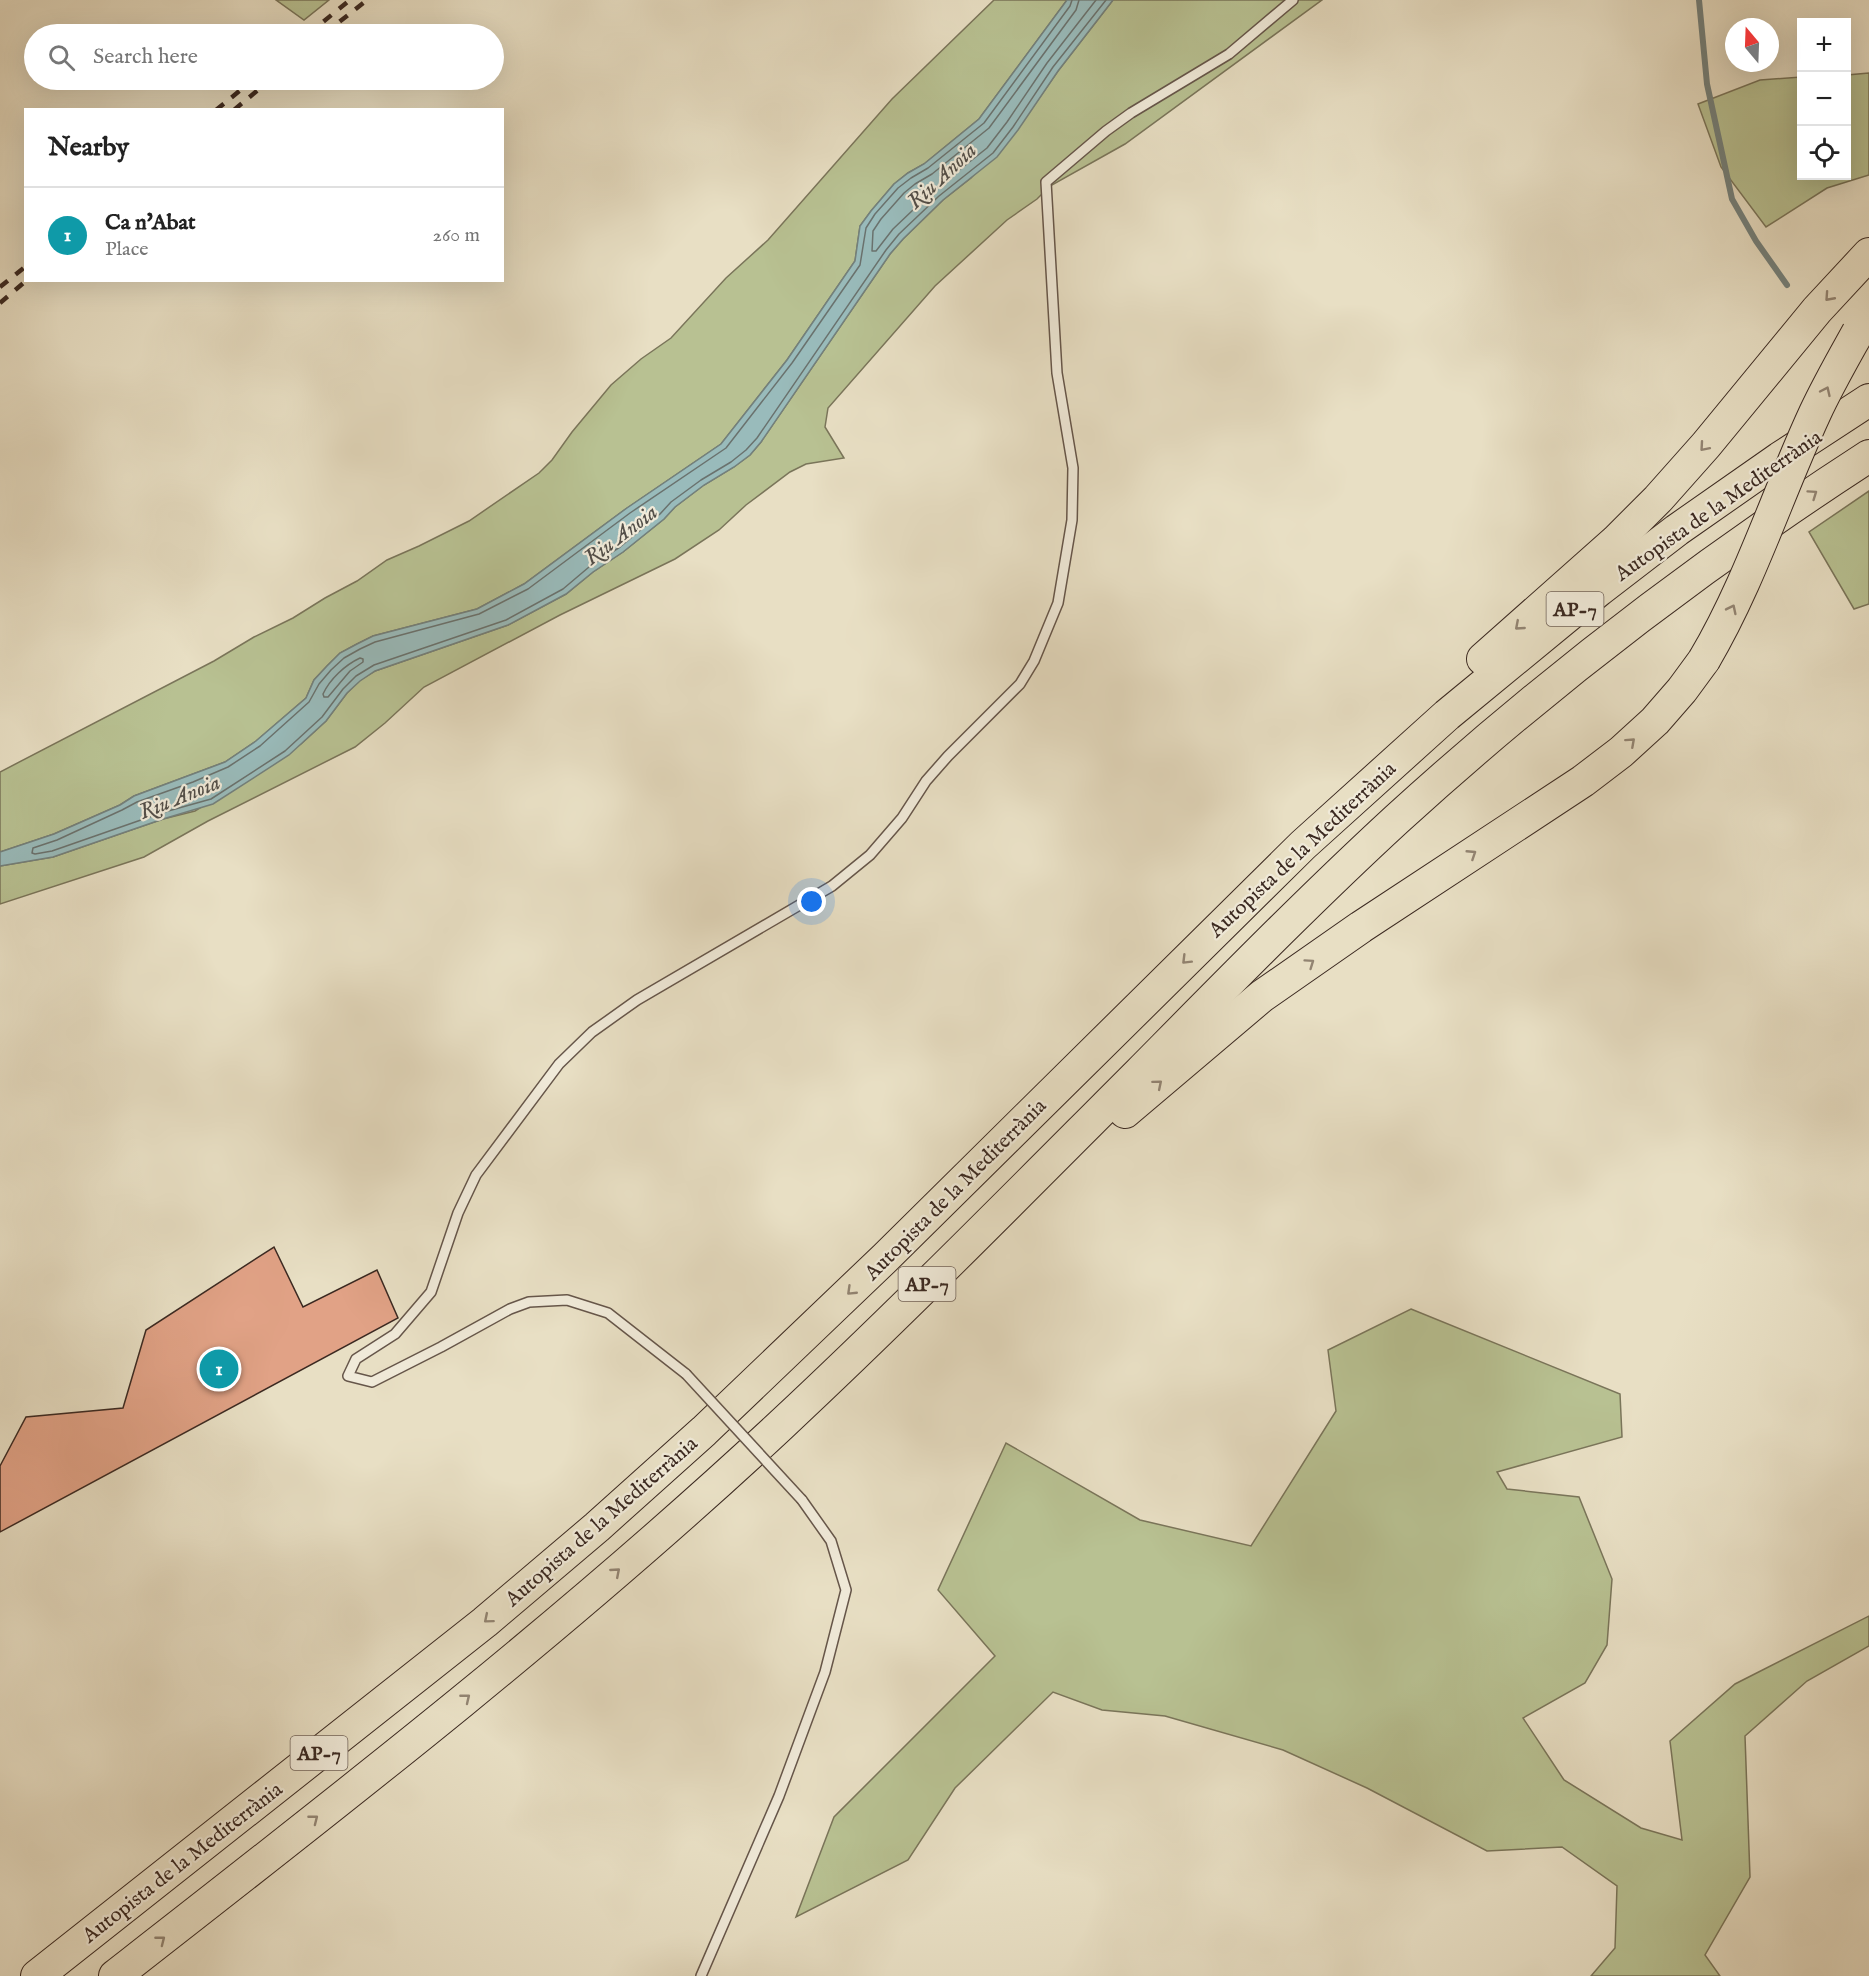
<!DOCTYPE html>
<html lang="en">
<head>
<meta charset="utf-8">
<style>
	:root { --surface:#fff; --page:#f6f6f6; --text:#222; --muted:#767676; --line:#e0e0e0; --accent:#8f2418 }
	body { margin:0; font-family:"IM FELL English",serif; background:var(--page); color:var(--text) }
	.controls { position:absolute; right:18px; top:18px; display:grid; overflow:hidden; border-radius:0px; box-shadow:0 6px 24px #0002 }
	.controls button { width:54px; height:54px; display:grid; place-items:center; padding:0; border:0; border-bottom:2px solid var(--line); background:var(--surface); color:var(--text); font:30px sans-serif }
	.compass { position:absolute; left:1725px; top:18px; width:54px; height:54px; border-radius:50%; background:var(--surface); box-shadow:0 6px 24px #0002; rotate:341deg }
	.you { position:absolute; left:812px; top:902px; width:21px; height:21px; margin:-15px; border:4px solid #fff; border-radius:50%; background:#1a73e8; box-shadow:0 0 0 9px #1a73e833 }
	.badge { display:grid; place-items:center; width:39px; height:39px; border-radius:50%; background:var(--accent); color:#fff; font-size:20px; font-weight:700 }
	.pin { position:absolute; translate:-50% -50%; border:3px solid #fff; box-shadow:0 2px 6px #0006 }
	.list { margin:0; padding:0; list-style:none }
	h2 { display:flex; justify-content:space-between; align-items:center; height:78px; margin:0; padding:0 24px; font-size:26px }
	h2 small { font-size:20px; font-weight:400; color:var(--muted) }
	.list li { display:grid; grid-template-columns:39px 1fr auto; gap:18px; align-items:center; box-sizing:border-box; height:96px; padding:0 24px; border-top:2px solid var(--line) }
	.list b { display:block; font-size:22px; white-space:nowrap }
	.list p { margin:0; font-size:20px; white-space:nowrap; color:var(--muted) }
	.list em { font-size:20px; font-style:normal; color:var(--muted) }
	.icon { flex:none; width:33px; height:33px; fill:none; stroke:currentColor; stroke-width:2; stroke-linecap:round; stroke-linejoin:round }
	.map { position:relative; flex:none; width:1869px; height:1976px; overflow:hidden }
	.search { position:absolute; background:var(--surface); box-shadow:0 6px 24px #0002; left:24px; top:24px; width:480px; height:66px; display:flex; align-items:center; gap:15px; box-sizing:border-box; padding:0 21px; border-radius:33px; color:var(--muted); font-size:22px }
	.panel { position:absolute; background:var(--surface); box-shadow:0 6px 24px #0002; left:24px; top:108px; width:480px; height:174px; border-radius:0px }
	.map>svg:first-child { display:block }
	.green { fill:#b8c192; stroke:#7a755a; stroke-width:1.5 }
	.water { fill:#9bb; stroke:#73817d; stroke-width:1.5 }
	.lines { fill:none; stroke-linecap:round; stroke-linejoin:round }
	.shore { stroke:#6a726e; stroke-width:1.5 }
	.stream { stroke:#73817d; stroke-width:6 }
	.building { fill:#e1a286; stroke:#3b2921; stroke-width:1.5 }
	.lane-casing { stroke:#66564a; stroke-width:12 }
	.highway-casing { stroke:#3b2921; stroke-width:34 }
	.lane { stroke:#f0ead9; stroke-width:9 }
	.highway { stroke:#e8dfc4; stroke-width:32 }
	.rail { stroke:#3b2921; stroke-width:4.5; stroke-dasharray:10 10; stroke-linecap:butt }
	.lane-bridge-casing { stroke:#66564a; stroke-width:12; stroke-linecap:butt }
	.highway-bridge-casing { stroke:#3b2921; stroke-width:34; stroke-linecap:butt }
	.lane-bridge { stroke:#f0ead9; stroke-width:9 }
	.highway-bridge { stroke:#e8dfc4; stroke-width:32 }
	.oneway { stroke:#928472 }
	.labels { text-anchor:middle; stroke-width:4.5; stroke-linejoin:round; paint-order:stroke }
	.shield { fill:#f0ead9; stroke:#716358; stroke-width:1.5 }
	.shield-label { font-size:20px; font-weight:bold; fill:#3b2921 }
	.street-label { font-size:21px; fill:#3b2921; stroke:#f0ead9 }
	.water-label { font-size:22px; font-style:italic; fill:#524e48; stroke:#f0ead9 }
</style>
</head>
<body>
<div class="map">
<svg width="1869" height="1976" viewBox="0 0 1869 1976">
	<rect width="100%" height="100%" fill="#e8dfc4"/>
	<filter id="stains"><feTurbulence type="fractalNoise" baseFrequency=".00333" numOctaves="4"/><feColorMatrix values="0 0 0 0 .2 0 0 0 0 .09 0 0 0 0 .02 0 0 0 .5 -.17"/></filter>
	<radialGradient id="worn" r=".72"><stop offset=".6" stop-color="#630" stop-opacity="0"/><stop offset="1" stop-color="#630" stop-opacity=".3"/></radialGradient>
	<g class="green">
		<polygon points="276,0 329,0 304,20"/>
		<polygon points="994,0 1067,0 979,119 924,164 908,173 894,184 871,211 860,226 855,261 787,360 721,444 627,508 524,584 477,609 373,636 357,644 340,653 327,666 314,680 306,698 256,741 225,762 134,796 120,805 54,834 0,852 0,772 214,661 254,637 293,618 325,598 357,581 387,560 419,546 469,521 539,473 552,460 572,432 611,385 641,359 671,338 726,278 768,240 892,99"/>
		<polygon points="1113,0 1322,0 1125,144 1050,186 1037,199 1007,220 935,286 828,408 825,427 844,458 806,464 790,472 746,505 719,530 675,559 560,615 424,687 385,723 355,747 208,821 144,857 0,904 0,866 53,857 163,819 195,811 301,744 326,721 347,693 360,680 375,671 508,625 566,594 593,572 623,552 664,519 675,507 704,485 734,467 750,455 761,442 890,254 903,239 943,200 971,178 1028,114 1058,71"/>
		<polygon points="1869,73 1869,175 1827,188 1766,227 1721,167 1698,104 1760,80 1801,77 1802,176 1846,176 1847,75"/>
		<polygon points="1869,491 1869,604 1854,609 1809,532"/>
		<polygon points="1411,1309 1620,1394 1622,1437 1497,1472 1507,1489 1579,1497 1612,1579 1607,1645 1585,1683 1523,1718 1564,1780 1641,1828 1682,1840 1670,1741 1735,1684 1869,1616 1869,1646 1807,1681 1745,1736 1750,1877 1705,1955 1720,1976 1591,1976 1615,1948 1617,1886 1562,1847 1487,1851 1367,1788 1283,1750 1165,1716 1102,1710 1053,1692 955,1788 908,1860 796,1917 834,1817 995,1656 938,1590 1006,1443 1140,1520 1251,1546 1336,1411 1328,1350"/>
	</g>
	<polygon class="water" points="1067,0 1113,0 1058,71 1018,130 997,157 943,200 903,239 890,254 761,442 750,455 734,467 704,485 675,507 664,519 623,552 593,572 566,594 508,625 375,671 360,681 347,693 326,721 289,755 213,804 163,819 53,857 0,866 0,852 54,834 120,805 134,796 225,762 256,741 306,698 314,680 327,666 340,653 357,644 373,636 477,609 524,584 627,508 721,444 787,360 855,261 860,226 871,211 894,184 908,173 924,164 979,119"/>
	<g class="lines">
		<g class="shore">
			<polyline points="1072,0 1070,6 984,123 928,168 911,178 898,188 875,214 866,228 860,265 792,363 726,448 630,513 528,589 479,614 375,642 360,649 344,658 331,670 319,684 309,702 260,746 228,767 193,782 137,802 122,810 57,840 33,848 32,853 35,854 52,851 161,813 211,799 285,751 322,717 343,689 356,676 374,665 506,620 563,589 589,567 620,547 660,514 671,502 701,480 731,462 746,450 757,438 886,250 899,234 939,196 993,153 1013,127 1053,67 1106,0"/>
			<polyline points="1079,0 1076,10 989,128 932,174 915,184 904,193 881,219 873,231 872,251 876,251 893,229 934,190 987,148 1007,122 1047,63 1096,0"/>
			<path d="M360,658L363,659V662L350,671L328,697H324L323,694C330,679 345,665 360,658Z"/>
			<polygon points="213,781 216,782 216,786 207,792 183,800 179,798 181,794"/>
		</g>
		<polyline class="stream" points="1699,0 1707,84 1732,199 1756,241 1787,285"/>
	</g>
	<polygon class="building" points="274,1247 303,1307 377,1270 398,1318 0,1532 0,1466 26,1417 123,1408 146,1330"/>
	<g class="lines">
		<defs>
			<g id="lane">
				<polyline points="686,1374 608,1313 567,1300 529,1302 510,1309 441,1347 372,1382 348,1376 356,1359 395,1334 431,1292 458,1213 476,1175 559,1064 592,1032 637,1000 832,886 870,855 902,818 926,781 948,756 1020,684 1034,661 1058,603 1072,520 1073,468 1057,373 1046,182 1106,131 1131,113 1229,54 1293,0"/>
				<polyline points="701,1976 779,1796 825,1672 846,1590 831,1541 802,1500"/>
			</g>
			<g id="highway">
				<polyline points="1483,659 1616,541 1658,499 1706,445 1817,310 1869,254"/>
				<polyline points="1125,1112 1262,996 1361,927 1583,781 1621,752 1655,721 1682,690 1704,660"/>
				<polyline points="37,1976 485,1622 597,1527 704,1431 885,1258 1303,845 1447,715 1599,590 1677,530 1780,458 1869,400"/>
				<path d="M115,1976C342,1799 570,1622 781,1425C903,1311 1021,1191 1139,1073C1224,987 1308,901 1397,819C1544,685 1702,564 1869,456"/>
			</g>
		</defs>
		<use href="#lane" class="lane-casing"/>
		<use href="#highway" class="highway-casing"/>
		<use href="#lane" class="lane"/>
		<use href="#highway" class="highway"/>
		<g class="rail">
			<polyline points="308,34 350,0"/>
			<polyline points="324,34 367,0"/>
			<polyline points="216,110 253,80"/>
			<polyline points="234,110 270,80"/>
			<polyline points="0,287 26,266"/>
			<polyline points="0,303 27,280"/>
		</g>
		<defs>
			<polyline id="lane-bridge" points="686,1374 802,1500"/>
			<path id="highway-bridge" d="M1704,660C1750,582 1777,495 1815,413C1828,385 1843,359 1858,332"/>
		</defs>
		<use href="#lane-bridge" class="lane-bridge-casing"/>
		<use href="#highway-bridge" class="highway-bridge-casing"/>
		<use href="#lane-bridge" class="lane-bridge"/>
		<use href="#highway-bridge" class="highway-bridge"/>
	</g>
	<defs><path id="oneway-chevron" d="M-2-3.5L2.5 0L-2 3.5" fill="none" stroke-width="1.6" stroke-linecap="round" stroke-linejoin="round" transform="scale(1.5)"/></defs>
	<g class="oneway">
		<use href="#oneway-chevron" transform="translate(1829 297) rotate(132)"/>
		<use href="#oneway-chevron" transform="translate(1826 391) rotate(-65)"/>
		<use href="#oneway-chevron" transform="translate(1704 447) rotate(131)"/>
		<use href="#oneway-chevron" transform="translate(1813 494) rotate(-35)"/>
		<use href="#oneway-chevron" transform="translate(1732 609) rotate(-64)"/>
		<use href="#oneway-chevron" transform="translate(1519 626) rotate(139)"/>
		<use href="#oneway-chevron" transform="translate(1631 742) rotate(-42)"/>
		<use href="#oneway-chevron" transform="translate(1472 854) rotate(-33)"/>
		<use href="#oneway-chevron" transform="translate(1186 960) rotate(135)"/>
		<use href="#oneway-chevron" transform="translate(1310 963) rotate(-35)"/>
		<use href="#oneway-chevron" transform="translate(1158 1084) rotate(-40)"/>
		<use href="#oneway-chevron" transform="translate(851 1291) rotate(136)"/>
		<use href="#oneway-chevron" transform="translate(616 1572) rotate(-41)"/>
		<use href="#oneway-chevron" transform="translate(488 1619) rotate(140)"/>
		<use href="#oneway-chevron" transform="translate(466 1698) rotate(-39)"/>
		<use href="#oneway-chevron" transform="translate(314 1819) rotate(-38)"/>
		<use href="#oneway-chevron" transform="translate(161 1940) rotate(-38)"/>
	</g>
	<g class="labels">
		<g class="shield">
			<rect x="1546.5" y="592" width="57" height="34" rx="4.5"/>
			<rect x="898.5" y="1267" width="57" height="34" rx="4.5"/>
			<rect x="290.5" y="1736" width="57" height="34" rx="4.5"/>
		</g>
		<g class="shield-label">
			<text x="1575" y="616">AP-7</text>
			<text x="927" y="1291">AP-7</text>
			<text x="319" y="1760">AP-7</text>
		</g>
		<g class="street-label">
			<text transform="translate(1718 505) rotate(-35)" y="7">Autopista de la Mediterrània</text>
			<text transform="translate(1302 849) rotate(-43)" y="7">Autopista de la Mediterrània</text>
			<text transform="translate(955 1189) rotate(-45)" y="7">Autopista de la Mediterrània</text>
			<text transform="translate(601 1521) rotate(-41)" y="7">Autopista de la Mediterrània</text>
			<text transform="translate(182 1862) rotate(-38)" y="7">Autopista de la Mediterrània</text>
		</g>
		<g class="water-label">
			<text transform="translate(941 175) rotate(-43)" y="8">Riu Anoia</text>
			<text transform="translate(620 534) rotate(-37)" y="8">Riu Anoia</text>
			<text transform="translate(179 796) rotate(-22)" y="8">Riu Anoia</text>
		</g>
	</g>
	<rect width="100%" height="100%" filter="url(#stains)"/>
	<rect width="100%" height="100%" fill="url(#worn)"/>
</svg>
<div class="controls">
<button>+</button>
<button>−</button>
<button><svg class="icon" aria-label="locate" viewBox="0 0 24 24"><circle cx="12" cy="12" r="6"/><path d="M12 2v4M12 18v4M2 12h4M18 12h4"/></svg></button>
</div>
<svg class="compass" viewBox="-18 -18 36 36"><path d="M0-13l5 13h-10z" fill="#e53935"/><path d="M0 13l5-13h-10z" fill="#767676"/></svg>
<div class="you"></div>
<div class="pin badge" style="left:219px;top:1369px;background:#0f9aa8">1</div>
<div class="search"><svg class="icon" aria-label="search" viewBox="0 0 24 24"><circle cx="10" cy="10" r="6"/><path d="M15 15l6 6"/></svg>Search here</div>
<section class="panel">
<h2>Nearby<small></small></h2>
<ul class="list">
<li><span class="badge" style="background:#0f9aa8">1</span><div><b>Ca n'Abat</b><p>Place</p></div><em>260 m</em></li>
</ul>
</section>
</div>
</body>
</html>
